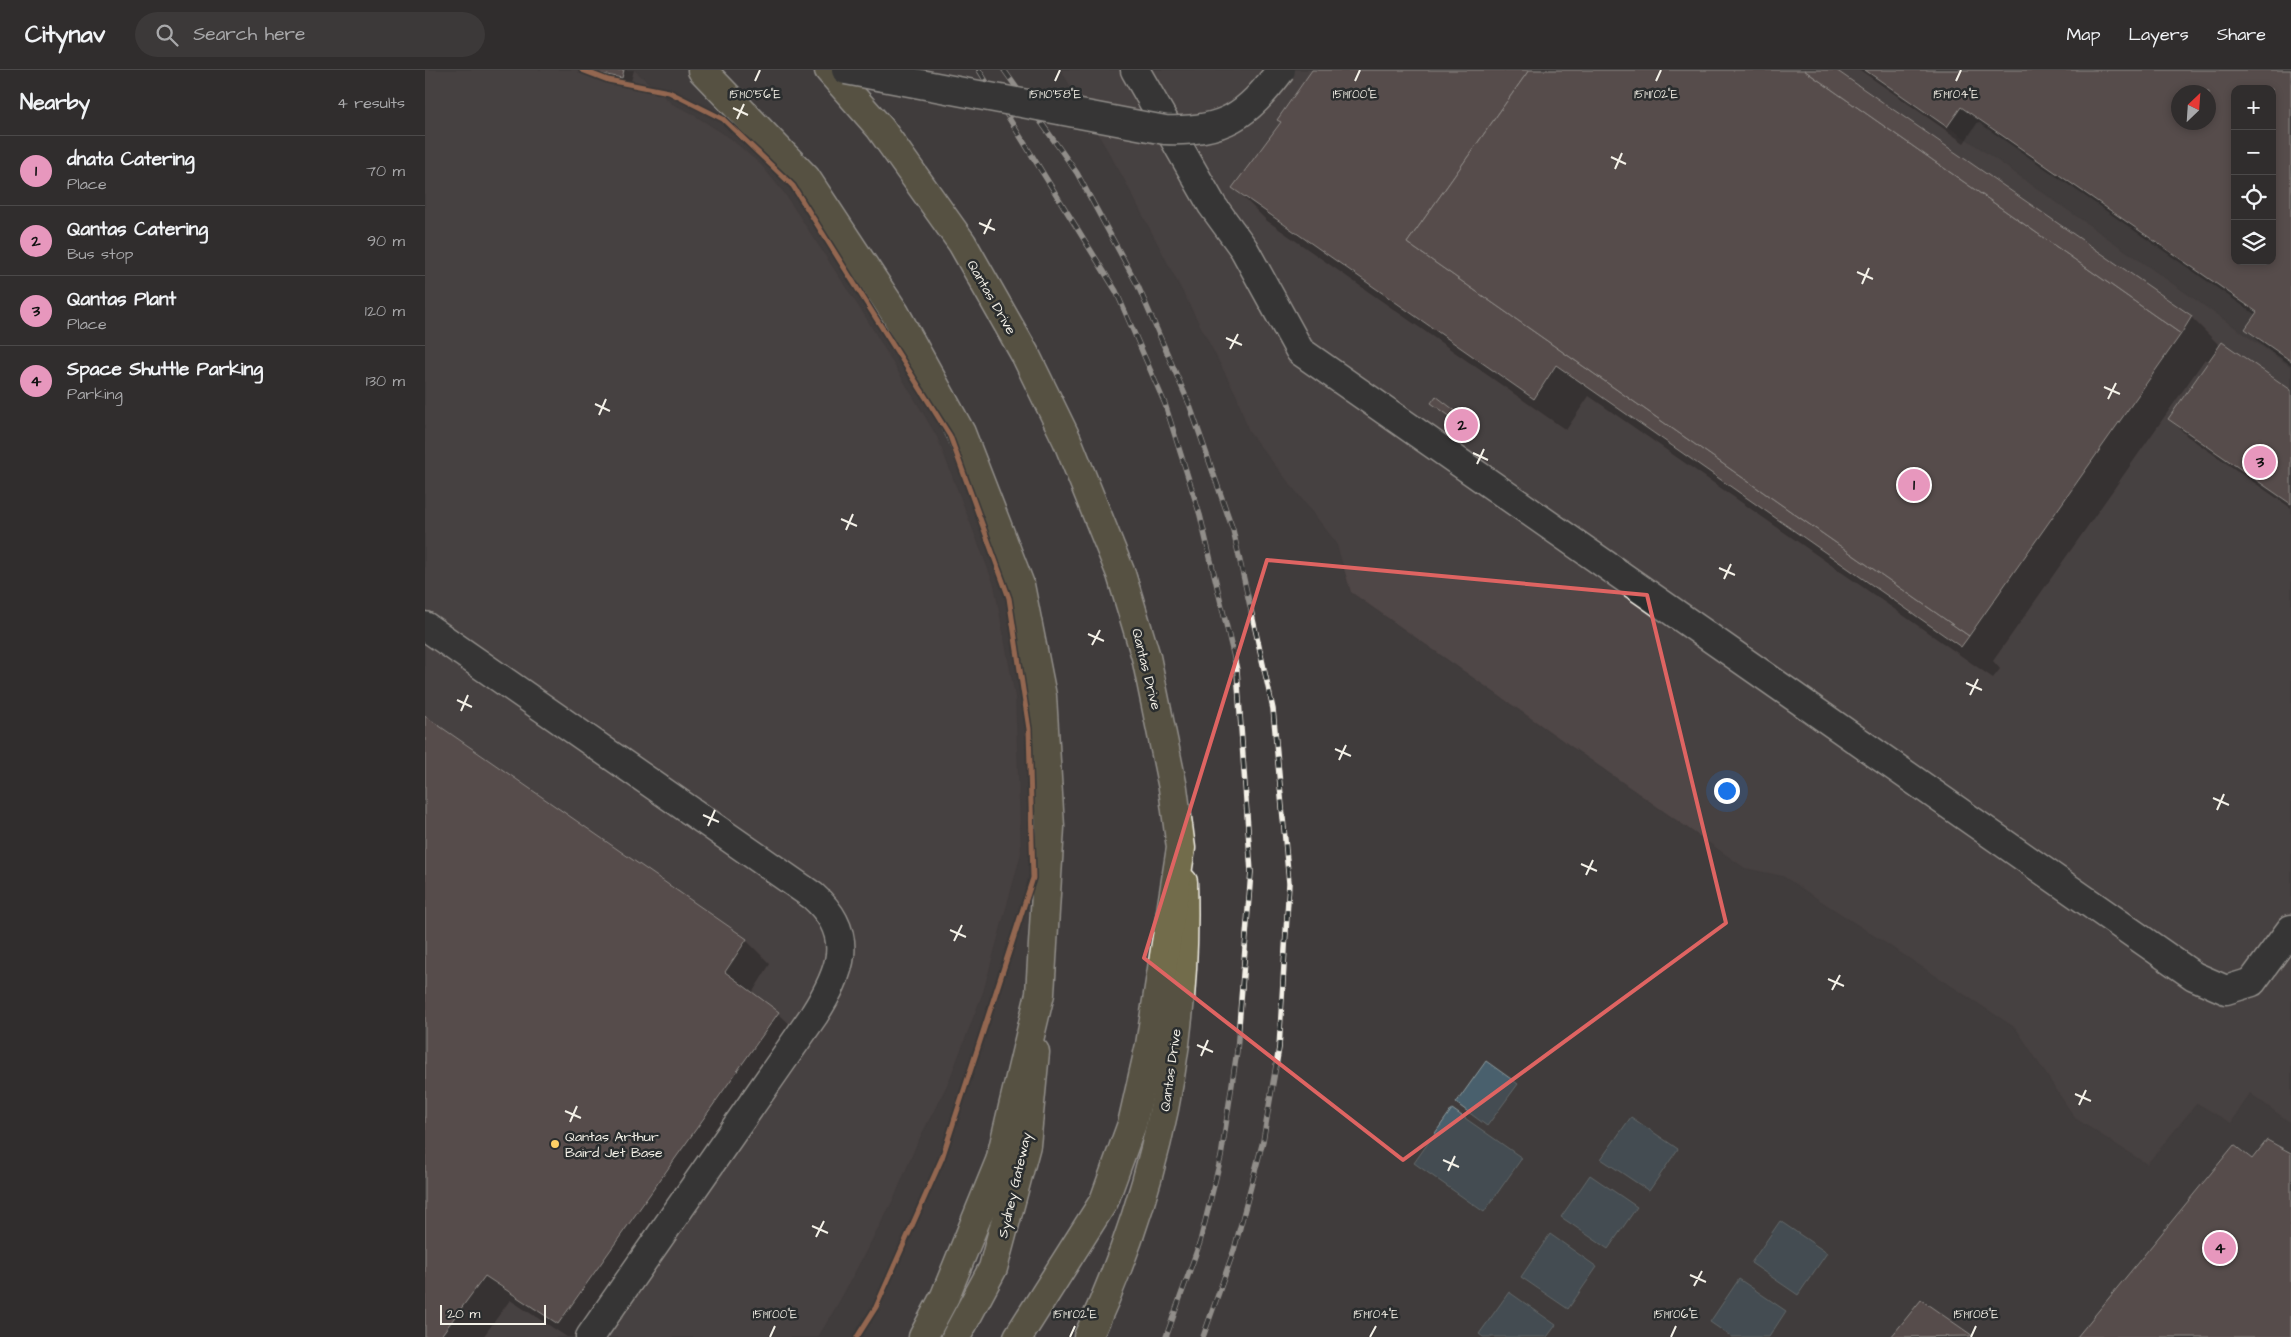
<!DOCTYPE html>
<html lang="en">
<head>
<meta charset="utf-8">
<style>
	:root { --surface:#302d2d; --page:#3c3939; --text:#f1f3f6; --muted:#a8a8aa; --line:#4b4949; --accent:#e797bd }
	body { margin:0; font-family:"Architects Daughter",sans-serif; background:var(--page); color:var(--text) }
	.controls { position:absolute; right:15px; top:15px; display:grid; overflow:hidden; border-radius:10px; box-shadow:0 2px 8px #0003 }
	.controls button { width:45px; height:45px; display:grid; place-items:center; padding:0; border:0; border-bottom:1px solid var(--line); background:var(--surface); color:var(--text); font:25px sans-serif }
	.compass { position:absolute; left:1746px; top:15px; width:45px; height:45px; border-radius:50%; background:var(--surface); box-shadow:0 2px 8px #0003; rotate:25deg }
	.scale { position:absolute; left:15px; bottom:12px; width:106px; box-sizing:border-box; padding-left:5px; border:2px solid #f4f1e8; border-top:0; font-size:14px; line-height:18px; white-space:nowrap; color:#f4f1e8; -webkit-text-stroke:4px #2a2d2e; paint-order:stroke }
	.you { position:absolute; left:1301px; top:720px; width:18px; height:18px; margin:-12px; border:4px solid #fff; border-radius:50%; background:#1a73e8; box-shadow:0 0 0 8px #1a73e833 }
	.badge { display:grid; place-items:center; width:32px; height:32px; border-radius:50%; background:var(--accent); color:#111; font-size:16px; font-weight:700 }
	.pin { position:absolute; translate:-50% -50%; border:2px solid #fff; box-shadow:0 1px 5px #0006 }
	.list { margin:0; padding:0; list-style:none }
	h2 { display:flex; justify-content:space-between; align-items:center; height:65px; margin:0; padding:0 20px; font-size:21px }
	h2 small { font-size:16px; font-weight:400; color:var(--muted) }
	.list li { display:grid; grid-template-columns:32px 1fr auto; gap:15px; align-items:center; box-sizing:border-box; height:70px; padding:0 20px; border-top:1px solid var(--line) }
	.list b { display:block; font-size:19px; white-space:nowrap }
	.list p { margin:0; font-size:16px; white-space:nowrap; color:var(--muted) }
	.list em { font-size:16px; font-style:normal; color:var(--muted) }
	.icon { flex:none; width:28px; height:28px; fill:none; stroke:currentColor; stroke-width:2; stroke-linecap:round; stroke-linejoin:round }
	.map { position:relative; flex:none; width:1866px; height:1267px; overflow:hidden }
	header { display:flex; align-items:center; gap:30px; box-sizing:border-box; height:70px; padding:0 25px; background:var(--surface); border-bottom:1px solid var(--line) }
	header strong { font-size:24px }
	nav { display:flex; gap:28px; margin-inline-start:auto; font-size:18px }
	.search { width:350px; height:45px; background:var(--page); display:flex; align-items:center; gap:12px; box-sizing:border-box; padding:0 18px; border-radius:28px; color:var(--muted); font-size:19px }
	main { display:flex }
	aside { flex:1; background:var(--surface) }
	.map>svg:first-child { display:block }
	.built { fill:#4f4646 }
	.water { fill:#49616d; stroke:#8d9b9e }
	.shadow { fill:#0007; fill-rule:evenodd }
	.building { fill:#725f5d; stroke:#f4f1e8; fill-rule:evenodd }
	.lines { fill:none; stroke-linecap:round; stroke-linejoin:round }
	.minor-casing { stroke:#f4f1e8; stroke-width:31 }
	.major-casing { stroke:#f4f1e8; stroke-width:31 }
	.highway-casing { stroke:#f4f1e8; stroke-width:31 }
	.minor { stroke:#2a2d2e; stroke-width:28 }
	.major { stroke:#726c4b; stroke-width:28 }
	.highway { stroke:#726c4b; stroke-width:28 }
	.rail-casing { stroke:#f4f1e8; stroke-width:5.5 }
	.rail { stroke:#2a2d2e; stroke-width:4; stroke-dasharray:11; stroke-linecap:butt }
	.minor-bridge-casing { stroke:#f4f1e8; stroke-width:31; stroke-linecap:butt }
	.minor-bridge { stroke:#2a2d2e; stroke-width:28 }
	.cycleway-casing { stroke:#2a2d2e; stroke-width:8 }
	.cycleway { stroke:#fa9b69; stroke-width:5 }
	.marked { fill:none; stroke:#df6462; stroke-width:4; stroke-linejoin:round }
	.ticks { fill:none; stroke:#f4f1e8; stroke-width:2 }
	.poi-dot { fill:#ffd166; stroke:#2a2d2e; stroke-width:2 }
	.labels { text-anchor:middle; stroke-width:5; stroke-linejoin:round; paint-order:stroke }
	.street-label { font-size:14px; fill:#f4f1e8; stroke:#2a2d2e }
	.poi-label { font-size:14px; fill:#f4f1e8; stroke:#2a2d2e; text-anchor:start }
	.ticks-label { font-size:12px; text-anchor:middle; fill:#f4f1e8; stroke:#2a2d2e; stroke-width:5; stroke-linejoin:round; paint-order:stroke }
</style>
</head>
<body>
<header>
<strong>Citynav</strong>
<div class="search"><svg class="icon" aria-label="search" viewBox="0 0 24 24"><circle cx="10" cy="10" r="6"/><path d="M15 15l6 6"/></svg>Search here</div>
<nav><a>Map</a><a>Layers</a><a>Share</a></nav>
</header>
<main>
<aside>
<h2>Nearby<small>4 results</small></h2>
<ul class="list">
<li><span class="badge">1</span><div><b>dnata Catering</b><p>Place</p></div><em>70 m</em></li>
<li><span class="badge">2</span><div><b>Qantas Catering</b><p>Bus stop</p></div><em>90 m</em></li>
<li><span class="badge">3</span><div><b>Qantas Plant</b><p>Place</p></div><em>120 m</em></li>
<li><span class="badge">4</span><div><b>Space Shuttle Parking</b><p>Parking</p></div><em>130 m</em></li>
</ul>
</aside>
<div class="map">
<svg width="1866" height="1267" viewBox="0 0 1866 1267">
	<rect width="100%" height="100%" fill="#403c3c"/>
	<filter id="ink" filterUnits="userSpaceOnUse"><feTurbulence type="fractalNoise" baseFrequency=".02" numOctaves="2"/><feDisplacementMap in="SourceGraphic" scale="10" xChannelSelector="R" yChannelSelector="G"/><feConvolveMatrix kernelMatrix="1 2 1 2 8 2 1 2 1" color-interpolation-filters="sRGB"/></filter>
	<g filter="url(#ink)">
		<g class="built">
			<polygon points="0,0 209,0 247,34 264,42 306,69 336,95 359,123 441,248 512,367 569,515 590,627 596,783 558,922 523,1013 492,1073 469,1128 415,1230 393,1267 0,1267"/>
			<polygon points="636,0 1443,0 1866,297 1866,1053 1825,1023 1806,1053 1772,1033 1722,1094 1650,1048 1591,958 1358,806 1320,798 926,522 911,472 824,362 812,326 698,107"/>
		</g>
		<g class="water">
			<polygon points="1061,991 1093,1014 1062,1056 1031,1033"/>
			<polygon points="1027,1039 1097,1088 1059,1142 989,1093"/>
			<polygon points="1206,1047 1253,1079 1224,1121 1176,1089"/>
			<polygon points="1165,1105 1212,1137 1183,1179 1136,1147"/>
			<polygon points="1355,1151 1402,1183 1373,1225 1326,1193"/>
			<polygon points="1125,1164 1172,1197 1143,1239 1096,1207"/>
			<polygon points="1314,1209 1361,1241 1344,1267 1307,1267 1285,1252"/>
			<polygon points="1084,1222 1131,1255 1122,1267 1058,1267 1054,1264"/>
		</g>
		<g class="shadow">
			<polygon points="174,0 209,0 205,15 182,11"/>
			<polygon points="888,0 1409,0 1766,247 1795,276 1866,321 1866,438 1762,366 1745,349 1784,292 1780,289 1568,591 1575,599 1568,608 1164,326 1141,360 841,150 809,118 857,53 853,50"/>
			<path d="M1435,0H1866V295L1838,276L1822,259L1831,245L1553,52L1539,73ZM1810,19H1847V191H1810ZM1754,22H1784V52H1754Z"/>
			<polygon points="1008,333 1033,344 1041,352 1037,356"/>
			<polygon points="0,647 321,870 345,894 327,923 353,943 378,967 165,1267 142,1267 85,1230 58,1267 0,1267"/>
			<polygon points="1496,1231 1548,1267 1468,1267"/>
		</g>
		<g class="building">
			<polygon points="173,0 199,0 197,8 172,3"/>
			<polygon points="887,0 1104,0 982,173 1544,566 1536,577 1131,295 1109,329 807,118 856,52 852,50"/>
			<polygon points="1104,0 1379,0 1756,264 1544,566 982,173"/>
			<polygon points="1379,0 1411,0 1767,246 1756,264"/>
			<path d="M1440,0H1866V291L1820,259L1832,242L1536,37L1522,57ZM1810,19H1847V191H1810ZM1754,22H1784V52H1754Z"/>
			<polygon points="1797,272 1866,320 1866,434 1743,349"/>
			<polygon points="1011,326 1033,343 1029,349 1006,333"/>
			<polygon points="0,646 322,869 300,902 354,942 133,1254 60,1206 15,1267 0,1267"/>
			<polygon points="1842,1070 1866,1083 1866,1267 1652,1267 1809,1075 1827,1089"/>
			<polygon points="1496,1230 1548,1266 1466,1267"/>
		</g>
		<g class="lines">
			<defs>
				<g id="minor">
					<polyline points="710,0 787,135 819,179 875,281 1769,906 1801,920 1827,912 1866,859"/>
					<path d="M0,556L388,826C432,865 416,902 389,945L165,1267"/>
				</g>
				<g id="major">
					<polyline points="531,1267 568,1198 601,1075 610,982"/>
					<path d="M663,1267C730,1124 763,970 758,812"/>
				</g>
				<g id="highway">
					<polyline points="277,0 381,108 470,243 536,363 595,515 617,626 625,757 615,924 575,1091 520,1226 498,1267"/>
					<polyline points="404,0 455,58 537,173 601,286 642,370 696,504 721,587 748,718 756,778 725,975 707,1054 679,1131 593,1267"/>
				</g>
			</defs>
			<use href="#minor" class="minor-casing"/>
			<use href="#major" class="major-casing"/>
			<use href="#highway" class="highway-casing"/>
			<use href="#minor" class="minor"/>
			<use href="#major" class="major"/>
			<use href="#highway" class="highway"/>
			<defs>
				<g id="rail">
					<polyline points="554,0 691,221 740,334 775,445 812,600 826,802 812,981 796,1087 775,1172 741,1267"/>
					<polyline points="579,0 652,103 713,216 765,336 808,460 848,639 864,813 854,978 838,1071 809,1180 778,1267"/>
				</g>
			</defs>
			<use href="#rail" class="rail-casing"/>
			<use href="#rail" class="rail"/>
			<defs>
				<path id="minor-bridge" d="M421,0L740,60C800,62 821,46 856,0"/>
			</defs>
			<use href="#minor-bridge" class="minor-bridge-casing"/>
			<use href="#minor-bridge" class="minor-bridge"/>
			<defs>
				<polyline id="cycleway" points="157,0 183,10 244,22 298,49 368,116 525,366 584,528 604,659 608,808 517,1088 451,1237 432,1267"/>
			</defs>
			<use href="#cycleway" class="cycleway-casing"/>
			<use href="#cycleway" class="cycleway"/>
		</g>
	</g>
	<path d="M0 0H1866V1267H0ZM842,490L1222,525L1301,853L978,1090L719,888Z" fill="#403c3c" fill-opacity=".55" fill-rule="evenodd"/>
	<path class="marked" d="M842,490L1222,525L1301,853L978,1090L719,888Z"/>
	<path class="ticks" d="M330,11L335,0M630,11L635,0M930,11L935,0M1231,11L1236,0M1531,11L1536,0M308,38L323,45M312,49L319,34M1186,87L1201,94M1190,99L1197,83M554,153L570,160M559,164L566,149M1432,202L1448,209M1437,214L1444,198M801,268L817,275M805,279L813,264M1679,317L1695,324M1683,329L1691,313M170,334L185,341M174,345L181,329M1048,383L1063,390M1052,394L1059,379M416,449L432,456M421,460L428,444M1294,498L1310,505M1299,509L1306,494M663,564L679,571M667,575L675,560M1541,613L1557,620M1545,625L1553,609M32,630L47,637M36,641L43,625M910,679L926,686M914,690L921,675M1788,728L1804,735M1792,740L1799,724M278,745L294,752M283,756L290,740M1156,794L1172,801M1161,805L1168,790M525,860L541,867M529,871L537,855M1403,909L1419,916M1407,920L1415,905M772,975L788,982M776,986L783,970M1650,1024L1666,1031M1654,1035L1661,1020M140,1041L156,1048M145,1052L152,1036M1018,1090L1034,1097M1023,1101L1030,1086M387,1156L403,1163M391,1167L399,1151M1265,1205L1281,1212M1269,1216L1277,1201M345,1267L350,1256M645,1267L650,1256M945,1267L951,1256M1246,1267L1251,1256M1546,1267L1551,1256"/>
	<circle class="poi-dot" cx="130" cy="1074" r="5"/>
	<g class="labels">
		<g class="street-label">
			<text transform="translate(567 227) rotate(60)" y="5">Qantas Drive</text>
			<text transform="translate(722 599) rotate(76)" y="5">Qantas Drive</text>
			<text transform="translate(745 1000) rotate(-82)" y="5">Qantas Drive</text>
			<text transform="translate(589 1115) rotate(-77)" y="5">Sydney Gateway</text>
		</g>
		<g class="poi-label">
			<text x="140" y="1071">Qantas Arthur<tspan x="140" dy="16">Baird Jet Base</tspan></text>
		</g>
	</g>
	<g class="ticks-label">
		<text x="330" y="28">151°10'56"E</text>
		<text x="630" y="28">151°10'58"E</text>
		<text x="930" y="28">151°11'00"E</text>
		<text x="1231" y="28">151°11'02"E</text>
		<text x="1531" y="28">151°11'04"E</text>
		<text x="1551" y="1248">151°11'08"E</text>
		<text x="350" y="1248">151°11'00"E</text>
		<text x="650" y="1248">151°11'02"E</text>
		<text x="951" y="1248">151°11'04"E</text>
		<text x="1251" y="1248">151°11'06"E</text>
	</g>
</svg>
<div class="controls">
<button>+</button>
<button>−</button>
<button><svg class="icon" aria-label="locate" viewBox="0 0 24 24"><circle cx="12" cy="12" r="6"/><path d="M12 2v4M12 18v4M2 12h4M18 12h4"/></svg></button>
<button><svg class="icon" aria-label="layers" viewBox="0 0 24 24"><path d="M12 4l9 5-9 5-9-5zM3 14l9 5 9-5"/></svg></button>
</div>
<svg class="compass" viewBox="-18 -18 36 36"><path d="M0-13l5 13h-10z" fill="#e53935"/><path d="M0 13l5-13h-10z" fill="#a8a8aa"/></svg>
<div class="scale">20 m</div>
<div class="you"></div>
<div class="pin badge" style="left:1489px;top:415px">1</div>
<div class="pin badge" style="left:1037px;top:355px">2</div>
<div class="pin badge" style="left:1835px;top:392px">3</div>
<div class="pin badge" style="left:1795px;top:1178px">4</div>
</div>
</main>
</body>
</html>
